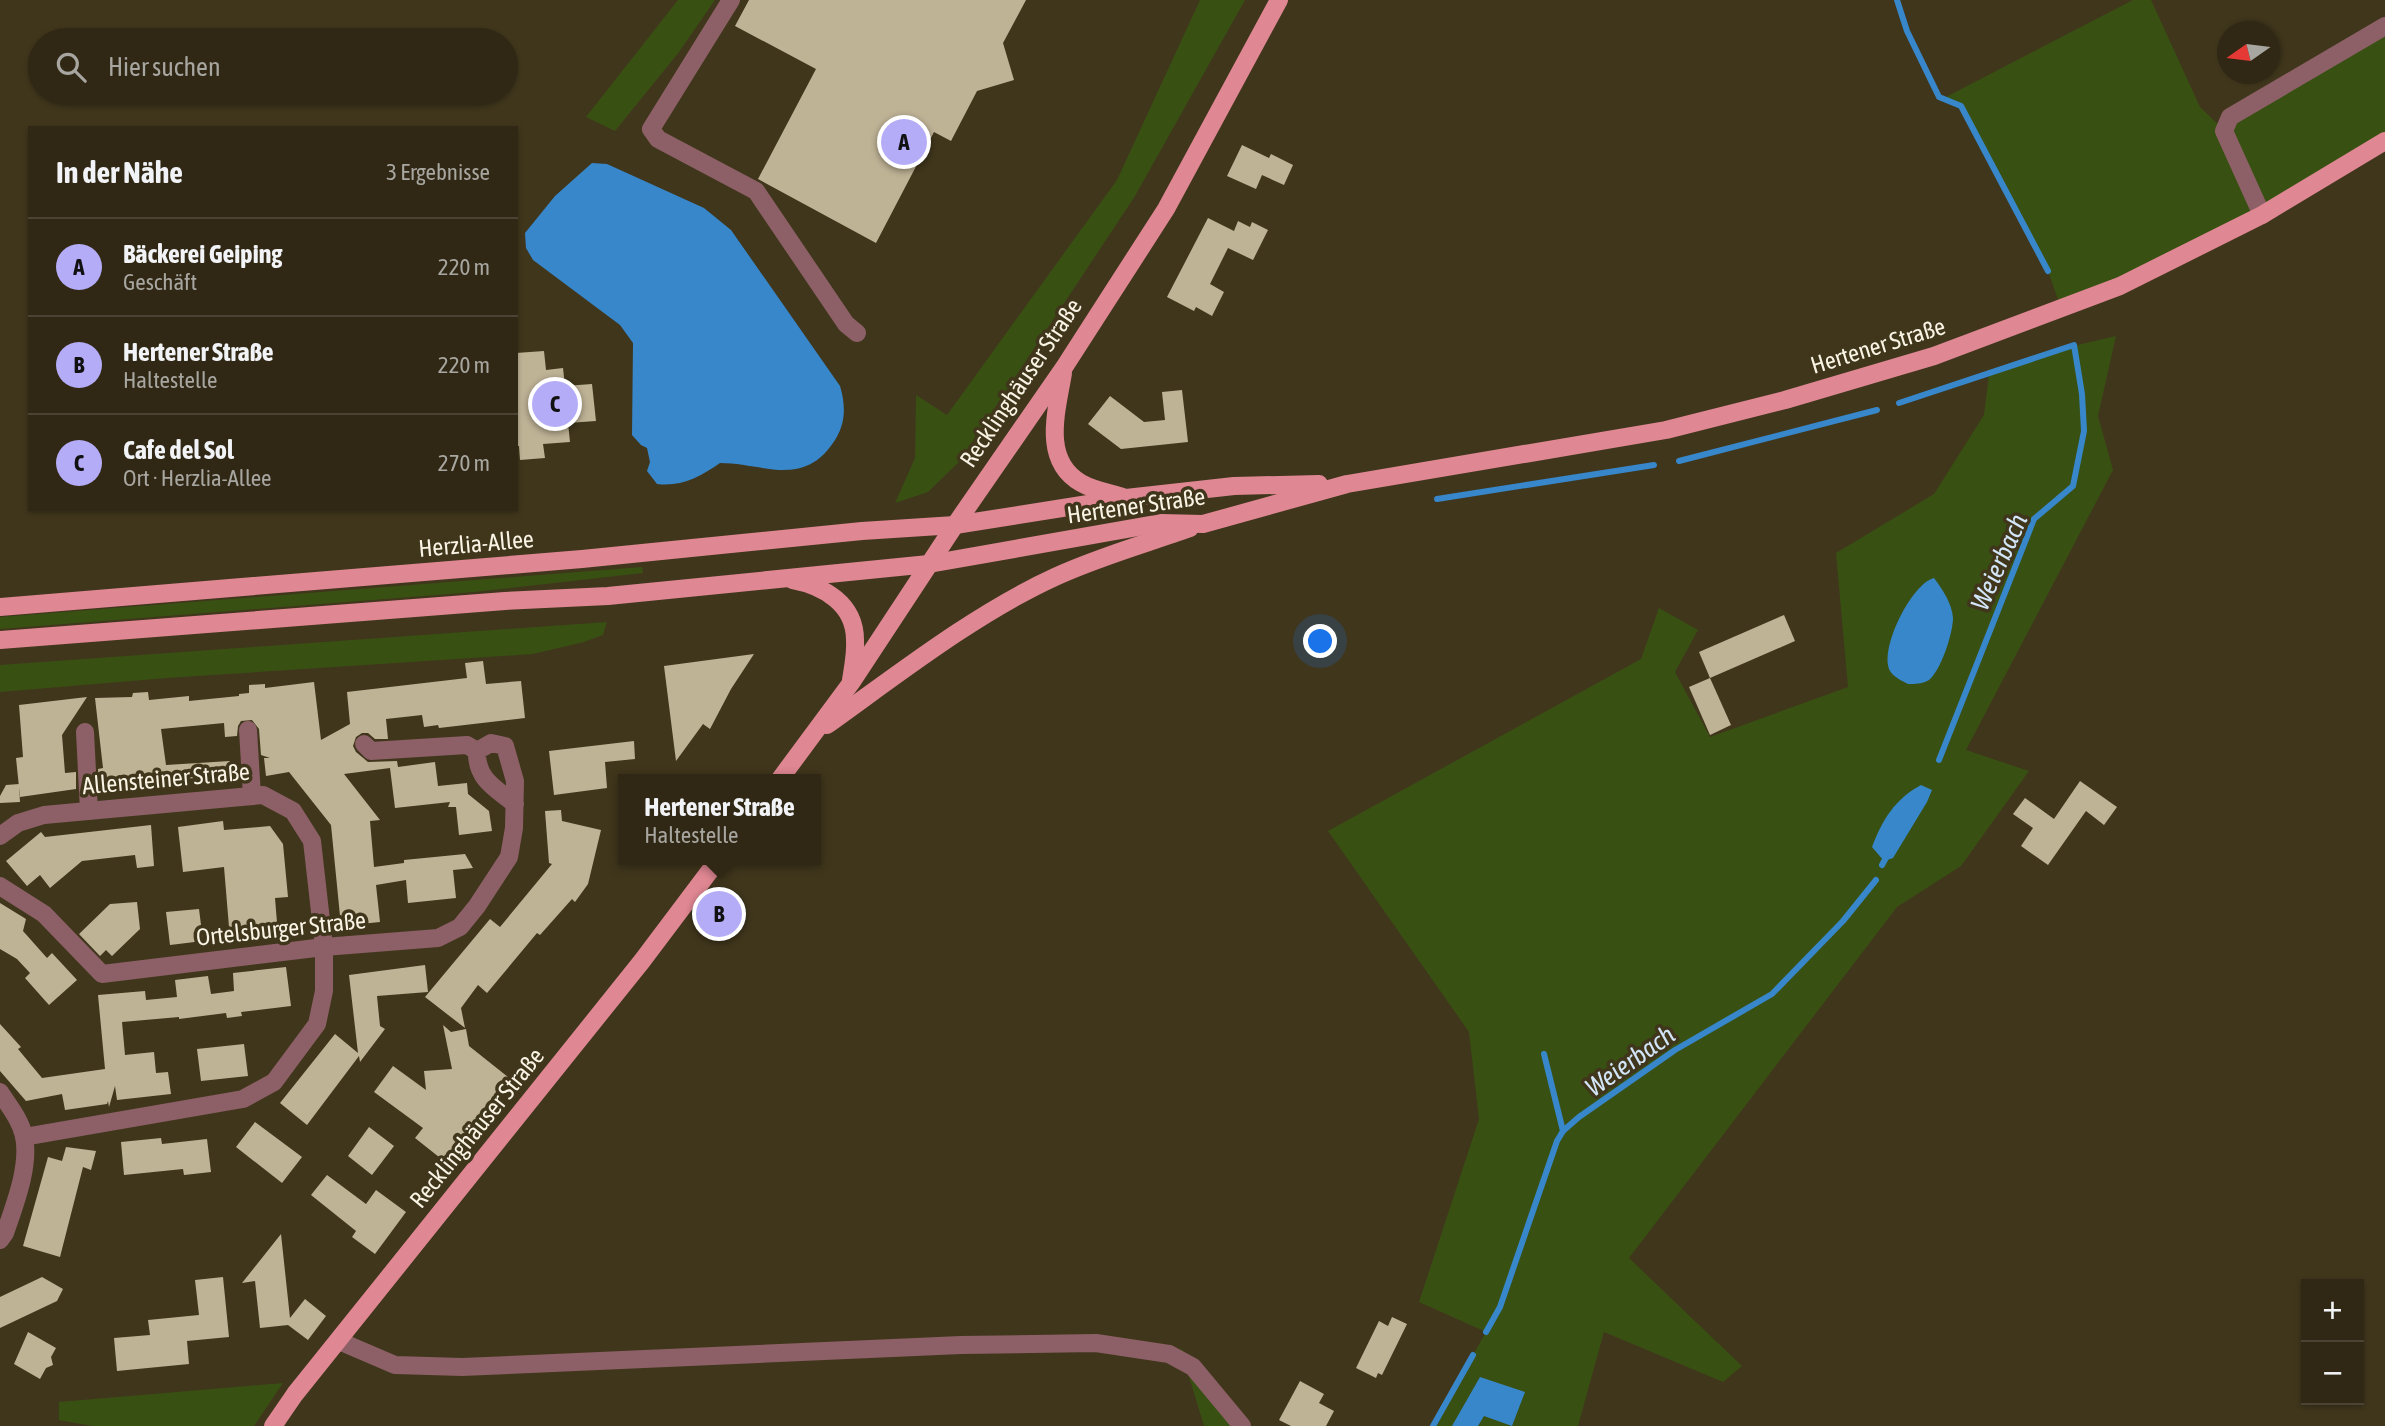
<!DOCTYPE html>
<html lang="de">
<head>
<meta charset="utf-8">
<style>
	:root { --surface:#302815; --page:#38301e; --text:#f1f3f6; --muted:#a8a6a0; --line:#4b4434; --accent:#b5acf8 }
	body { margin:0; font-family:"Asap Condensed",sans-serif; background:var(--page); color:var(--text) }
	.controls { position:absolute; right:21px; bottom:21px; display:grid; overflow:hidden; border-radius:0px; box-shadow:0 2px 5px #0004 }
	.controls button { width:63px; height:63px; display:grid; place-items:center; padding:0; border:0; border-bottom:2px solid var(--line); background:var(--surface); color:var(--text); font:35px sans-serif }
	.compass { position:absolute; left:2217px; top:21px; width:63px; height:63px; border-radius:50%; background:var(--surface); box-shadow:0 2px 5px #0004; rotate:256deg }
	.you { position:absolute; left:1321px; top:642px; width:24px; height:24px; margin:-18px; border:5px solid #fff; border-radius:50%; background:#1a73e8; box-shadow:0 0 0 10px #1a73e833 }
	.badge { display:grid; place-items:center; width:46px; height:46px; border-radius:50%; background:var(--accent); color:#111; font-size:23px; font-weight:700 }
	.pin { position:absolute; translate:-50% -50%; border:4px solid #fff; box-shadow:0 2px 7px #0006 }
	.popup { position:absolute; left:618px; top:774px; width:203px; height:91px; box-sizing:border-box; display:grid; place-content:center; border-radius:0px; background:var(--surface); filter:drop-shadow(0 2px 5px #0005); font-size:23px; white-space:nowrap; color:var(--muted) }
	.popup b { font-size:26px; color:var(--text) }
	.popup::after { content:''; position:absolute; left:50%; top:100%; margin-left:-14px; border:14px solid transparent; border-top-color:var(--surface) }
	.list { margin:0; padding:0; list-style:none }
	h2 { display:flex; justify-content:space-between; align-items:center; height:91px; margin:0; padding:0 28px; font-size:30px }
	h2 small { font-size:23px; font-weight:400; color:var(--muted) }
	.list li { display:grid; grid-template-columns:46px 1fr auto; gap:21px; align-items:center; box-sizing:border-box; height:98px; padding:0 28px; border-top:2px solid var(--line) }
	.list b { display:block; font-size:26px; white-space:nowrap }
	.list p { margin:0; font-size:23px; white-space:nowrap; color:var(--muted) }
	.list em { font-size:23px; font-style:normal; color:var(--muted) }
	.icon { flex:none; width:38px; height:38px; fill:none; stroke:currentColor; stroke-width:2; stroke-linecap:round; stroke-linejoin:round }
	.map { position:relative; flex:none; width:2385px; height:1426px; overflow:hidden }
	.search { position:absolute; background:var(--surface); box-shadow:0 2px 5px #0004; left:28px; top:28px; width:490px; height:77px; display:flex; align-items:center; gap:18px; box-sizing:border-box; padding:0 24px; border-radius:38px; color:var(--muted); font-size:26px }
	.panel { position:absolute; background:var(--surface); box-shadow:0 2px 5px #0004; left:28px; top:126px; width:490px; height:385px; border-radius:0px }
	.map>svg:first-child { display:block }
	.green { fill:#395013 }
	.water { fill:#3787ca }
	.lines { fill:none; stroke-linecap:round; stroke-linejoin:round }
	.stream { stroke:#3787ca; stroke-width:6 }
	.building { fill:#bfb396 }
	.minor { stroke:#8c6066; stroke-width:18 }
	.major { stroke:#df8793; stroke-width:18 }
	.labels { text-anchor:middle; stroke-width:7; stroke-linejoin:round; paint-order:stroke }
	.street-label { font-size:24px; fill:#faf4e5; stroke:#40361c }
	.water-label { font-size:26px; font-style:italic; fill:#d3e6f8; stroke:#40361c }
</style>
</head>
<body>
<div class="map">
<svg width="2385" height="1426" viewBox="0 0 2385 1426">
	<rect width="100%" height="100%" fill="#40361c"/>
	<g class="green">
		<polygon points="678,0 715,0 679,52 615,131 586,117"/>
		<polygon points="1200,0 1245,0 1135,196 959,462 928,492 895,503 915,458 916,395 947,415 1117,180"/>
		<polygon points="2133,0 2151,0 2200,107 2224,130 2385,25 2385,141 2262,215 2061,308 2048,271 1961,106 1940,100"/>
		<polygon points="2116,336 2098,416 2113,470 1966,750 2029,771 1961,866 1897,907 1629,1258 1742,1366 1723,1382 1604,1332 1578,1426 1433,1426 1486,1332 1419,1302 1479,1119 1469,1032 1328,831 1641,659 1659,608 1698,630 1675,672 1710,737 1848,687 1836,553 1934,494 1984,415 1989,374 2065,348"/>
		<polygon points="642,567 643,573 474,592 0,629 0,617"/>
		<polygon points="607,622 603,635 584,642 533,654 167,678 0,692 0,665"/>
		<polygon points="1180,1347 1245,1426 1204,1426"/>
		<polygon points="283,1383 254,1426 92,1426 59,1420 59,1402"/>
	</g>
	<g class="water">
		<path d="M592,163L607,164L704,208L731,230L840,386C846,406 846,425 833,443C802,488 763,463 720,463C700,477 681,487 657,484L647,471L650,462L647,448L641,445L632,435L633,343L620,325L533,260L526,248L525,233L555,196Z"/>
		<path d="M1934,578C1942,589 1952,603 1953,618C1953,633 1941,670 1929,680C1923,684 1915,684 1908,684C1902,681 1894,677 1890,671C1878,650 1912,583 1934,578Z"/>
		<path d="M1921,785L1932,790L1927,802L1893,858L1884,861L1872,847C1882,820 1895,799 1921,785Z"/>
		<polygon points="1480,1377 1525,1392 1512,1426 1484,1416 1478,1426 1452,1426"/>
	</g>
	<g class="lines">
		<g class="stream">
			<polyline points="1897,0 1907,31 1939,97 1961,106 2048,271"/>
			<polyline points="1899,403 2074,345 2082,394 2084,431 2073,486 2034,519 1939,760"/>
			<polyline points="1679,461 1877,410"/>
			<polyline points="1437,499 1654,465"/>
			<polyline points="1882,865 1888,854"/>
			<polyline points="1544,1054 1563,1131"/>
			<polyline points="1486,1332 1500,1307 1557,1141 1563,1131 1579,1117 1675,1050 1772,994 1843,921 1876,880"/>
			<polyline points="1433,1426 1473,1355"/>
		</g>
	</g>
	<g class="building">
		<polygon points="749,0 1026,0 1003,43 1014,80 977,91 951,141 934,132 876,243 758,179 816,69 735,26"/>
		<polygon points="1242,145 1269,158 1271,154 1293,165 1284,185 1262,175 1256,189 1227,176"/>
		<polygon points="1208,218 1234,231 1238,221 1250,227 1252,222 1268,230 1253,260 1228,248 1210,284 1224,292 1212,316 1196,307 1194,311 1167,297"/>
		<polygon points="544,351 546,370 563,368 565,386 592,384 596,421 568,423 570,442 543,444 545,458 520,460 519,446 516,446 516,353"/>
		<polygon points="1182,390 1188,442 1121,449 1088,424 1110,396 1144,422 1165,420 1162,392"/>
		<polygon points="1784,615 1795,641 1710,678 1699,652"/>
		<polygon points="754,654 731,689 710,729 703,724 676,761 664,666"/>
		<polygon points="483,661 486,684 521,681 525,718 439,728 438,725 424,727 422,715 386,719 388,739 375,739 368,733 362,733 356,737 353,746 356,752 368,762 397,761 398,767 435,762 438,786 467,783 468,794 489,811 492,831 459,835 456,807 448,807 450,802 395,808 390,768 344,774 380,820 370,821 374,867 404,863 404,860 465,854 473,868 453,870 456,898 408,903 406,880 376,885 380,922 341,926 331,825 289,772 266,776 264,758 270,758 261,755 259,729 252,720 241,721 238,726 237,736 225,737 224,723 161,729 166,765 230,761 231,775 99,786 98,769 103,768 95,698 132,697 133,693 148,692 149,700 189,696 189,701 239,696 239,694 249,693 249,685 265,684 265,688 314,682 321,740 350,724 347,692 467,678 465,663"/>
		<polygon points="1710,678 1731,725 1710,735 1689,687"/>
		<polygon points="87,697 62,735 65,773 76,772 76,789 20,797 16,758 23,757 19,705"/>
		<polygon points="634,741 635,759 605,762 607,788 554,795 549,751"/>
		<polygon points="2080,781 2117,807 2104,825 2086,811 2048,865 2021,846 2033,828 2013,814 2025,798 2054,819"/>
		<polygon points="19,784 20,802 0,803 0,796 6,785"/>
		<polygon points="561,810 562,821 601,830 588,884 575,902 572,899 540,935 537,933 487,993 478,985 461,1008 465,1028 425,997 490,919 500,927 552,864 549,863 545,811"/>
		<polygon points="223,821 224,830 270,826 283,844 288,897 275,898 278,935 230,939 224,867 183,872 178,827"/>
		<polygon points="151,825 154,866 137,868 135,855 82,861 50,888 40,875 27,886 6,861 41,832 45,837"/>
		<polygon points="137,902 140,929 112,956 106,950 100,956 79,934 110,904"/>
		<polygon points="0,903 26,919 23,931 47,958 52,953 77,980 49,1005 25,978 30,973 17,959 0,949"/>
		<polygon points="199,909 203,941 170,945 166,912"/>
		<polygon points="425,965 428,992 377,996 380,1026 385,1029 360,1062 359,1056 307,1125 280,1103 335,1034 358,1053 349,975"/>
		<polygon points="286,967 291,1006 241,1012 242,1016 227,1018 226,1013 179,1019 179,1017 122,1022 125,1055 154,1052 156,1073 168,1072 171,1094 117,1100 115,1086 109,1107 108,1101 107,1104 65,1110 62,1094 26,1101 0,1071 0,1024 21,1047 18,1049 42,1078 105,1069 98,995 145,991 146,1000 177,997 175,980 208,976 211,994 234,991 233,973"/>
		<polygon points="443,1025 451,1032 466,1029 469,1046 508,1077 444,1161 415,1138 423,1128 374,1092 393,1066 426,1090 424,1071 452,1069"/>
		<polygon points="244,1044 248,1076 201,1081 197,1049"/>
		<polygon points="255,1122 302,1157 282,1183 236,1147"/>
		<polygon points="369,1127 394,1146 372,1175 348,1156"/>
		<polygon points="161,1138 162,1144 207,1139 211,1172 184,1175 183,1169 124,1175 121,1142"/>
		<polygon points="66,1147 96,1151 91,1170 83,1167 60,1257 23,1246 48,1157 62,1161"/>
		<polygon points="327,1175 366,1204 376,1190 406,1212 375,1254 352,1237 356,1231 311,1195"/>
		<polygon points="281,1234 290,1318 305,1299 326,1316 308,1340 288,1325 260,1328 255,1281 242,1283"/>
		<polygon points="42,1277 63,1289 57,1301 0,1328 0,1297"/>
		<polygon points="223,1277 229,1337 187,1341 189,1364 117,1371 114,1338 150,1335 148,1320 199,1315 195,1280"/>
		<polygon points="1392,1317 1407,1324 1382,1375 1378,1373 1376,1378 1356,1368 1379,1321 1388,1326"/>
		<polygon points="28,1332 56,1348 51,1357 53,1365 46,1368 40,1379 14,1364"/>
		<polygon points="1300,1381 1324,1394 1319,1403 1334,1411 1326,1426 1291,1426 1279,1420"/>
	</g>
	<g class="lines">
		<g class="minor">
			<polyline points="731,0 651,129 658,139 756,191 846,324 857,333"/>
			<polyline points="2262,215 2224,131 2230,117 2385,26"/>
			<polyline points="248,730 252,796"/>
			<polyline points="85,732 89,811"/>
			<polyline points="364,744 371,751 467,745 477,751"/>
			<polyline points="0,836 18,823 44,815 263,795 293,811 312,841 324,947 324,991 317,1024 274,1082 243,1099 24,1137"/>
			<path d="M0,886L44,914L102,974L324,947L438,938L460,927L477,906L509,857L514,828L515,781L505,746L491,743L477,751C476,779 495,788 515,804"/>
			<path d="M0,1092C9,1106 20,1119 24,1136C30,1166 15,1204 5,1233L0,1240"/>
			<polyline points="339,1341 395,1365 462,1367 961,1345 1096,1343 1169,1354 1193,1367 1242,1426"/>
		</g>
		<g class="major">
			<path d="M1063,373C1057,410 1041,460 1081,483C1093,490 1110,493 1123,497"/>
			<path d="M792,580C824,586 855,604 855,640C856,653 853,667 851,680"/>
			<polyline points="0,607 582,559 862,531 955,525 1126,498 1234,486 1319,484"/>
			<polyline points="0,640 505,601 608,596 929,564 1161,523 1203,524 1347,484 1666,430 1785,400 1934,356 2120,286 2262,215 2385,141"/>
			<path d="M827,725C897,675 976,613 1055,577C1098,557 1145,544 1190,528"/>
			<polyline points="780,779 851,683 955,525 1065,366 1166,209 1279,0"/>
			<polyline points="273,1426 295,1394 642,961 718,860"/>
		</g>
	</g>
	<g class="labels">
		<g class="street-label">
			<text transform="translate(1878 346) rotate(-17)" y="8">Hertener Straße</text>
			<text transform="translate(1021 383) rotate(-56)" y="8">Recklinghäuser Straße</text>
			<text transform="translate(1136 506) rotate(-8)" y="8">Hertener Straße</text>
			<text transform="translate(476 544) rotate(-5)" y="8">Herzlia-Allee</text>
			<text transform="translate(166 779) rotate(-5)" y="8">Allensteiner Straße</text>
			<text transform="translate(281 929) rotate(-6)" y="8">Ortelsburger Straße</text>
			<text transform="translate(477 1128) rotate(-51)" y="8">Recklinghäuser Straße</text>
		</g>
		<g class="water-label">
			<text transform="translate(1999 562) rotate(-66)" y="9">Weierbach</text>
			<text transform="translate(1630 1061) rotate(-35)" y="9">Weierbach</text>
		</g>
	</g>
</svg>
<div class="controls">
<button>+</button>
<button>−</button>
</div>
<svg class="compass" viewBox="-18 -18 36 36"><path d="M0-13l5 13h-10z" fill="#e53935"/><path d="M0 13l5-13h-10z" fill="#a8a6a0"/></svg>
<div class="you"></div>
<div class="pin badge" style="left:904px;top:142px">A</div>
<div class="pin badge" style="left:719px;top:914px">B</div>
<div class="popup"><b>Hertener Straße</b>Haltestelle</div>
<div class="pin badge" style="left:555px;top:404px">C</div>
<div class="search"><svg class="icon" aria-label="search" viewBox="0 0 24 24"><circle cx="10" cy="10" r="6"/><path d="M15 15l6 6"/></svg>Hier suchen</div>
<section class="panel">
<h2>In der Nähe<small>3 Ergebnisse</small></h2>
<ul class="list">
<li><span class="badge">A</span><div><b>Bäckerei Geiping</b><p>Geschäft</p></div><em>220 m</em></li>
<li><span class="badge">B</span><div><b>Hertener Straße</b><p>Haltestelle</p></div><em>220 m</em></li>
<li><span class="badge">C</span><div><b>Cafe del Sol</b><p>Ort · Herzlia-Allee</p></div><em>270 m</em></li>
</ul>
</section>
</div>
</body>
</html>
